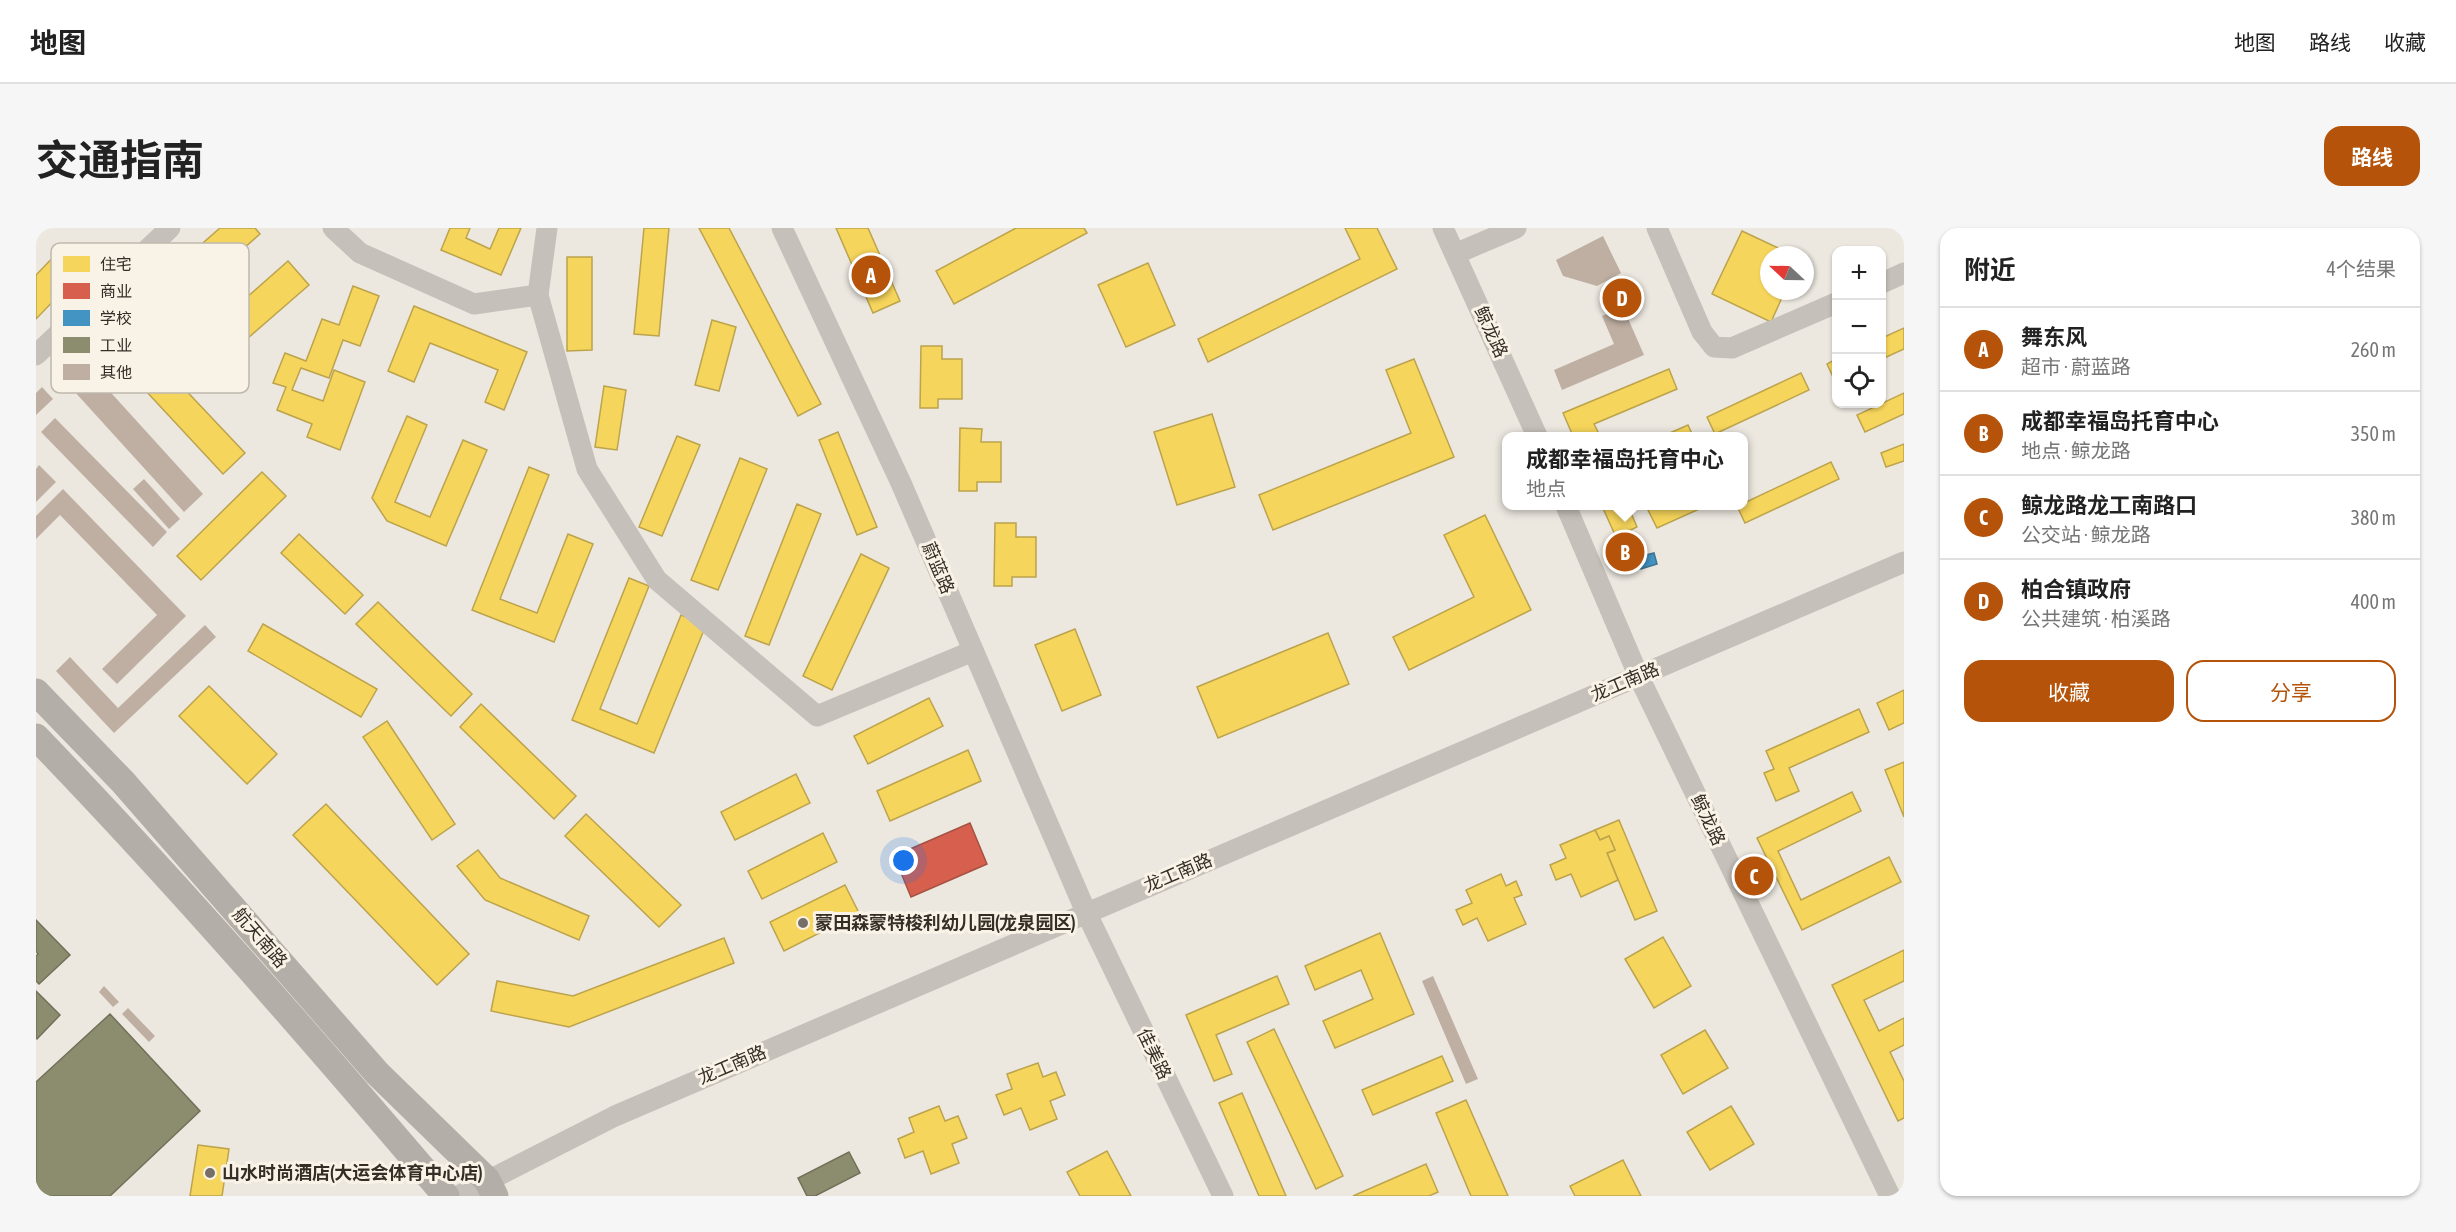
<!DOCTYPE html>
<html lang="zh">
<head>
<meta charset="utf-8">
<style>
	:root { --surface:#fff; --page:#f6f6f6; --text:#222; --muted:#767676; --line:#e0e0e0; --accent:#b45309 }
	body { margin:0; font-family:"Asap Condensed","Noto Sans SC",sans-serif; background:var(--page); color:var(--text) }
	.controls { position:absolute; right:18px; top:18px; display:grid; overflow:hidden; border-radius:12px; box-shadow:0 2px 4px #0004 }
	.controls button { width:54px; height:54px; display:grid; place-items:center; padding:0; border:0; border-bottom:2px solid var(--line); background:var(--surface); color:var(--text); font:30px sans-serif }
	.compass { position:absolute; left:1724px; top:18px; width:54px; height:54px; border-radius:50%; background:var(--surface); box-shadow:0 2px 4px #0004; rotate:292deg }
	.you { position:absolute; left:868px; top:633px; width:21px; height:21px; margin:-15px; border:4px solid #fff; border-radius:50%; background:#1a73e8; box-shadow:0 0 0 9px #1a73e833 }
	.badge { display:grid; place-items:center; width:39px; height:39px; border-radius:50%; background:var(--accent); color:#fff; font-size:20px; font-weight:700 }
	.pin { position:absolute; translate:-50% -50%; border:3px solid #fff; box-shadow:0 2px 6px #0006 }
	.popup { position:absolute; left:1466px; top:204px; width:246px; height:78px; box-sizing:border-box; display:grid; place-content:center; border-radius:12px; background:var(--surface); filter:drop-shadow(0 2px 4px #0005); font-size:20px; white-space:nowrap; color:var(--muted) }
	.popup b { font-size:22px; color:var(--text) }
	.popup::after { content:''; position:absolute; left:50%; top:100%; margin-left:-12px; border:12px solid transparent; border-top-color:var(--surface) }
	.list { margin:0; padding:0; list-style:none }
	h2 { display:flex; justify-content:space-between; align-items:center; height:78px; margin:0; padding:0 24px; font-size:26px }
	h2 small { font-size:20px; font-weight:400; color:var(--muted) }
	.list li { display:grid; grid-template-columns:39px 1fr auto; gap:18px; align-items:center; box-sizing:border-box; height:84px; padding:0 24px; border-top:2px solid var(--line) }
	.list b { display:block; font-size:22px; white-space:nowrap }
	.list p { margin:0; font-size:20px; white-space:nowrap; color:var(--muted) }
	.list em { font-size:20px; font-style:normal; color:var(--muted) }
	.actions { display:flex; gap:12px; padding:18px 24px }
	.actions a { flex:1; padding:14px 0; border:2px solid var(--accent); border-radius:18px; text-align:center; font-size:21px; color:var(--accent) }
	.actions .main { background:var(--accent); color:#fff }
	.icon { flex:none; width:33px; height:33px; fill:none; stroke:currentColor; stroke-width:2; stroke-linecap:round; stroke-linejoin:round }
	.map { position:relative; flex:none; width:1868px; height:968px; overflow:hidden; border-radius:18px }
	header { display:flex; align-items:center; gap:36px; box-sizing:border-box; height:84px; padding:0 30px; background:var(--surface); border-bottom:2px solid var(--line) }
	header strong { font-size:28px }
	nav { display:flex; gap:33px; margin-inline-start:auto; font-size:21px }
	.intro { display:flex; align-items:center; justify-content:space-between; box-sizing:border-box; height:144px; padding:0 36px }
	h1 { margin:0; font-size:42px }
	.button { padding:15px 27px; border-radius:18px; background:var(--accent); color:#fff; font-size:21px; font-weight:700 }
	main { display:flex; gap:36px; padding:0 36px }
	aside { flex:1; background:var(--surface); border-radius:18px; box-shadow:0 2px 4px #0004 }
	.map>svg:first-child { display:block }
	.homes { fill:#f6d55c; stroke:#bca34c; stroke-width:1.5 }
	.shops { fill:#d6604d; stroke:#a65142; stroke-width:1.5 }
	.schools { fill:#4393c3; stroke:#3f7594; stroke-width:1.5 }
	.industry { fill:#8c8c6e; stroke:#727059; stroke-width:1.5 }
	.building { fill:#bfafa2 }
	.lines { fill:none; stroke-linecap:round; stroke-linejoin:round }
	.minor { stroke:#c5c0b9; stroke-width:21 }
	.major { stroke:#b4aea8; stroke-width:27 }
	.poi-dot { fill:#756f68; stroke:#f9f3e7; stroke-width:2 }
	.labels { text-anchor:middle; stroke-width:6; stroke-linejoin:round; paint-order:stroke }
	.street-label { font-size:18px; fill:#352e27; stroke:#f9f3e7 }
	.poi-label { font-size:18px; font-weight:bold; fill:#352e27; stroke:#f9f3e7; text-anchor:start }
	.key { fill:#f9f3e7; stroke:#beb8ad; stroke-width:1.5 }
	.key-label { font-size:16px; fill:#352e27 }
</style>
</head>
<body>
<header>
<strong>地图</strong>
<nav><a>地图</a><a>路线</a><a>收藏</a></nav>
</header>
<div class="intro"><h1>交通指南</h1><a class="button">路线</a></div>
<main>
<div class="map">
<svg width="1868" height="968" viewBox="0 0 1868 968">
	<rect width="100%" height="100%" fill="#ece8e0"/>
	<g class="homes">
		<polygon points="184,0 219,0 224,6 125,93 104,70"/>
		<polygon points="414,0 434,0 430,10 454,21 463,0 485,0 465,47 405,22"/>
		<polygon points="608,0 633,0 623,108 598,106"/>
		<polygon points="663,0 693,0 785,176 762,188"/>
		<polygon points="800,0 832,0 864,73 837,85"/>
		<polygon points="980,0 1048,0 1051,5 918,76 900,43"/>
		<polygon points="1309,0 1341,0 1361,41 1172,134 1162,111 1324,31"/>
		<polygon points="1706,3 1757,27 1733,27 1733,63 1749,63 1735,94 1676,66"/>
		<polygon points="28,18 50,39 0,91 0,47"/>
		<polygon points="531,29 556,29 556,122 531,123"/>
		<polygon points="252,33 273,57 173,144 152,121"/>
		<polygon points="1112,35 1139,97 1090,119 1062,57"/>
		<polygon points="317,58 343,68 324,118 307,112 293,150 265,140 256,162 287,173 298,142 329,154 304,222 271,209 276,196 241,182 250,159 237,155 249,125 270,133 286,91 303,97"/>
		<polygon points="378,78 491,124 468,182 449,174 462,142 394,115 378,154 352,143"/>
		<polygon points="676,92 700,99 683,163 659,157"/>
		<polygon points="91,100 209,225 187,246 70,120"/>
		<polygon points="1868,100 1868,121 1846,131 1846,110"/>
		<polygon points="885,118 906,118 906,131 926,131 926,171 902,171 902,180 884,180"/>
		<polygon points="1378,131 1418,229 1237,302 1223,267 1375,205 1350,142"/>
		<polygon points="1800,131 1800,152 1799,153 1791,136"/>
		<polygon points="1633,141 1641,161 1558,196 1564,208 1537,208 1527,185"/>
		<polygon points="1765,145 1773,162 1679,206 1671,189"/>
		<polygon points="568,158 590,162 581,222 559,219"/>
		<polygon points="1868,165 1868,186 1829,204 1821,187"/>
		<polygon points="1176,186 1199,259 1141,277 1118,204"/>
		<polygon points="371,188 391,197 359,274 394,289 427,212 451,222 410,318 351,293 336,270"/>
		<polygon points="1652,197 1657,208 1627,208"/>
		<polygon points="924,200 946,201 945,214 965,214 965,254 941,254 941,263 923,263"/>
		<polygon points="802,204 841,299 821,307 783,212"/>
		<polygon points="641,208 664,217 626,308 603,299"/>
		<polygon points="1868,216 1868,233 1850,239 1845,225"/>
		<polygon points="704,230 731,241 682,362 655,352"/>
		<polygon points="1795,234 1803,251 1709,295 1701,278 1708,278 1708,275"/>
		<polygon points="493,239 513,247 464,371 501,385 532,306 557,316 518,414 436,382"/>
		<polygon points="226,244 250,268 165,352 141,328"/>
		<polygon points="761,276 785,286 733,417 709,408"/>
		<polygon points="1566,278 1592,278 1601,299 1580,309"/>
		<polygon points="1610,278 1670,278 1621,300"/>
		<polygon points="1449,287 1495,382 1373,442 1357,409 1438,369 1408,307"/>
		<polygon points="959,295 980,295 980,309 1000,309 1000,349 976,349 976,358 958,358"/>
		<polygon points="263,306 327,367 309,386 245,325"/>
		<polygon points="825,326 853,340 796,462 767,448"/>
		<polygon points="593,350 613,358 564,481 601,496 645,387 670,397 618,525 536,492"/>
		<polygon points="342,374 436,466 415,488 320,396"/>
		<polygon points="227,396 341,461 325,489 212,423"/>
		<polygon points="1039,401 1065,467 1026,483 999,417"/>
		<polygon points="1292,405 1313,456 1182,510 1161,459"/>
		<polygon points="173,458 241,526 211,556 143,488"/>
		<polygon points="1868,462 1868,495 1853,502 1841,475"/>
		<polygon points="893,470 907,498 832,536 818,508"/>
		<polygon points="445,476 540,568 518,591 424,499"/>
		<polygon points="1823,481 1833,504 1753,540 1763,563 1740,573 1728,545 1738,541 1730,523"/>
		<polygon points="351,493 419,596 396,612 327,509"/>
		<polygon points="932,522 945,553 854,593 841,563"/>
		<polygon points="1868,534 1868,589 1849,542"/>
		<polygon points="760,546 774,575 699,612 685,584"/>
		<polygon points="1816,564 1825,583 1742,623 1765,672 1853,629 1865,654 1766,702 1721,610"/>
		<polygon points="290,576 433,726 401,757 257,607"/>
		<polygon points="550,586 645,677 623,699 529,608"/>
		<polygon points="1583,592 1621,683 1599,692 1571,625 1579,622 1573,608 1564,612 1559,602"/>
		<polygon points="1559,602 1564,612 1573,608 1579,622 1571,625 1582,652 1545,669 1535,646 1520,652 1514,637 1530,630 1524,617"/>
		<polygon points="787,605 801,634 726,671 712,643"/>
		<polygon points="442,622 464,650 553,688 543,712 449,672 421,638"/>
		<polygon points="1465,646 1470,658 1480,653 1486,667 1478,670 1490,696 1452,713 1441,690 1427,697 1420,682 1436,675 1430,662"/>
		<polygon points="809,657 823,685 748,723 734,694"/>
		<polygon points="1344,705 1378,786 1299,820 1287,793 1337,771 1325,742 1279,762 1269,738"/>
		<polygon points="1627,709 1655,758 1618,780 1589,731"/>
		<polygon points="688,710 698,735 533,799 455,783 461,753 537,768"/>
		<polygon points="1868,722 1868,753 1828,772 1843,803 1868,790 1868,817 1854,824 1868,853 1868,890 1862,893 1796,757"/>
		<polygon points="1241,748 1253,776 1180,807 1196,846 1178,853 1150,787"/>
		<polygon points="1238,801 1307,948 1280,961 1211,814"/>
		<polygon points="1669,802 1692,840 1647,866 1625,827"/>
		<polygon points="1406,828 1417,853 1337,887 1326,862"/>
		<polygon points="1002,835 1007,849 1020,844 1029,867 1014,873 1021,891 994,902 985,880 968,887 960,867 976,861 971,846"/>
		<polygon points="1206,865 1250,968 1223,968 1183,875"/>
		<polygon points="1430,872 1472,968 1435,968 1400,885"/>
		<polygon points="903,878 909,893 922,888 931,910 916,916 923,935 895,946 887,923 869,930 862,911 878,904 873,890"/>
		<polygon points="1695,878 1718,916 1674,942 1651,904"/>
		<polygon points="162,917 193,921 186,968 154,968"/>
		<polygon points="1071,923 1095,968 1044,968 1031,944"/>
		<polygon points="1587,932 1605,968 1539,968 1534,958"/>
		<polygon points="1390,936 1402,964 1393,968 1317,968"/>
	</g>
	<polygon class="shops" points="934,595 951,636 875,669 858,628"/>
	<polygon class="schools" points="1588,306 1592,322 1606,328 1618,325 1621,336 1605,341 1586,331 1580,309"/>
	<g class="industry">
		<polygon points="0,692 34,727 3,756 0,753 0,728 2,726 0,723"/>
		<polygon points="0,763 24,787 1,811 0,810"/>
		<polygon points="74,786 164,883 74,968 0,968 0,854"/>
		<polygon points="813,924 824,945 779,968 771,968 762,950"/>
	</g>
	<g class="building">
		<polygon points="1567,8 1585,45 1561,58 1527,48 1520,32"/>
		<polygon points="1587,79 1608,127 1526,162 1518,142 1578,116 1566,88"/>
		<polygon points="40,128 50,139 26,161 16,151"/>
		<polygon points="57,145 167,266 148,284 38,163"/>
		<polygon points="6,159 17,171 0,187 0,165"/>
		<polygon points="19,190 131,304 117,319 5,204"/>
		<polygon points="3,237 20,254 0,274 0,241"/>
		<polygon points="108,251 144,291 133,301 97,261"/>
		<polygon points="27,261 150,388 81,456 66,441 121,387 24,287 0,311 0,288"/>
		<polygon points="169,397 180,409 78,505 20,443 34,429 82,480"/>
		<polygon points="1397,748 1442,851 1430,856 1386,753"/>
		<polygon points="68,758 83,774 77,779 63,764"/>
		<polygon points="92,780 119,808 113,814 86,786"/>
	</g>
	<g class="lines">
		<g class="minor">
			<polyline points="297,0 324,25 438,76 502,67"/>
			<polyline points="511,0 502,67 551,241 621,352 781,488 937,423"/>
			<polyline points="746,0 865,255 1050,684 1187,968"/>
			<polyline points="1407,0 1501,208"/>
			<polyline points="1621,0 1666,104 1678,119 1696,120 1800,75"/>
			<polyline points="1419,26 1480,0"/>
			<polyline points="1846,55 1868,45"/>
			<polyline points="0,127 134,0"/>
			<polyline points="1530,278 1603,449 1854,968"/>
			<polyline points="422,968 579,888 1868,334"/>
		</g>
		<g class="major">
			<polyline points="0,464 87,554 341,845 451,952 459,968"/>
			<path d="M0,509C142,656 277,812 410,968"/>
		</g>
	</g>
	<g class="poi-dot">
		<circle cx="767" cy="695" r="6"/>
		<circle cx="174" cy="945" r="6"/>
	</g>
	<g class="labels">
		<g class="street-label">
			<text transform="translate(1455 104) rotate(65)" y="6">鲸龙路</text>
			<text transform="translate(902 340) rotate(67)" y="6">蔚蓝路</text>
			<text transform="translate(1589 454) rotate(-23)" y="6">龙工南路</text>
			<text transform="translate(1672 592) rotate(64)" y="6">鲸龙路</text>
			<text transform="translate(1142 645) rotate(-23)" y="6">龙工南路</text>
			<text transform="translate(224 710) rotate(49)" y="6">航天南路</text>
			<text transform="translate(1118 826) rotate(64)" y="6">佳美路</text>
			<text transform="translate(696 837) rotate(-23)" y="6">龙工南路</text>
		</g>
		<g class="poi-label">
			<text x="779" y="701">蒙田森蒙特梭利幼儿园(龙泉园区)</text>
			<text x="186" y="951">山水时尚酒店(大运会体育中心店)</text>
		</g>
	</g>
	<rect x="15" y="15" width="198" height="150" rx="9" class="key"/>
	<rect x="27" y="28" width="27" height="16" fill="#f6d55c"/>
	<rect x="27" y="55" width="27" height="16" fill="#d6604d"/>
	<rect x="27" y="82" width="27" height="16" fill="#4393c3"/>
	<rect x="27" y="109" width="27" height="16" fill="#8c8c6e"/>
	<rect x="27" y="136" width="27" height="16" fill="#bfafa2"/>
	<g class="key-label">
		<text x="64" y="42">住宅</text>
		<text x="64" y="69">商业</text>
		<text x="64" y="96">学校</text>
		<text x="64" y="123">工业</text>
		<text x="64" y="150">其他</text>
	</g>
</svg>
<div class="controls">
<button>+</button>
<button>−</button>
<button><svg class="icon" aria-label="locate" viewBox="0 0 24 24"><circle cx="12" cy="12" r="6"/><path d="M12 2v4M12 18v4M2 12h4M18 12h4"/></svg></button>
</div>
<svg class="compass" viewBox="-18 -18 36 36"><path d="M0-13l5 13h-10z" fill="#e53935"/><path d="M0 13l5-13h-10z" fill="#767676"/></svg>
<div class="you"></div>
<div class="pin badge" style="left:835px;top:47px">A</div>
<div class="pin badge" style="left:1589px;top:324px">B</div>
<div class="popup"><b>成都幸福岛托育中心</b>地点</div>
<div class="pin badge" style="left:1718px;top:648px">C</div>
<div class="pin badge" style="left:1586px;top:70px">D</div>
</div>
<aside>
<h2>附近<small>4个结果</small></h2>
<ul class="list">
<li><span class="badge">A</span><div><b>舞东风</b><p>超市 · 蔚蓝路</p></div><em>260 m</em></li>
<li><span class="badge">B</span><div><b>成都幸福岛托育中心</b><p>地点 · 鲸龙路</p></div><em>350 m</em></li>
<li><span class="badge">C</span><div><b>鲸龙路龙工南路口</b><p>公交站 · 鲸龙路</p></div><em>380 m</em></li>
<li><span class="badge">D</span><div><b>柏合镇政府</b><p>公共建筑 · 柏溪路</p></div><em>400 m</em></li>
</ul>
<div class="actions"><a class="main">收藏</a><a>分享</a></div>
</aside>
</main>
</body>
</html>
